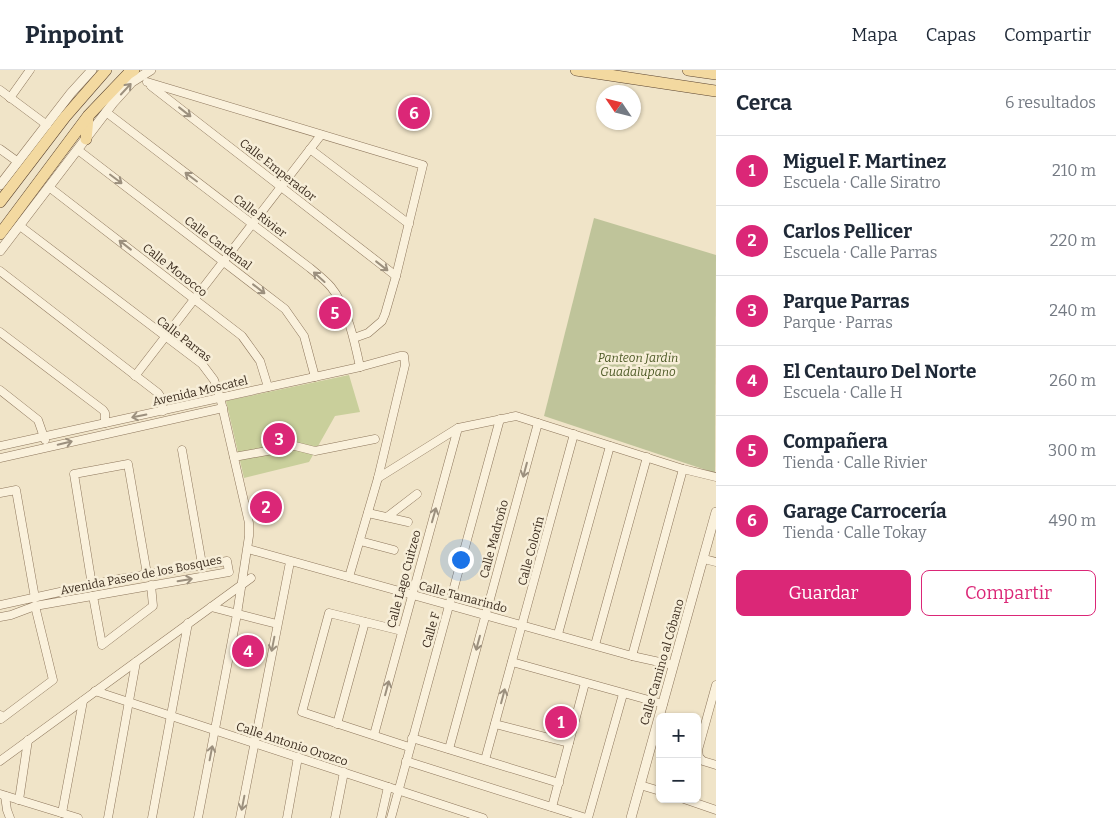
<!DOCTYPE html>
<html lang="es">
<head>
<meta charset="utf-8">
<style>
	:root { --surface:#fff; --page:#f2f2f3; --text:#1f2937; --muted:#747a83; --line:#e0e1e3; --accent:#db2777 }
	body { margin:0; font-family:Bitter,serif; background:var(--page); color:var(--text) }
	.controls { position:absolute; right:15px; bottom:15px; display:grid; overflow:hidden; border-radius:8px; box-shadow:0 1px 4px #0004 }
	.controls button { width:45px; height:45px; display:grid; place-items:center; padding:0; border:0; border-bottom:1px solid var(--line); background:var(--surface); color:var(--text); font:25px sans-serif }
	.compass { position:absolute; left:596px; top:15px; width:45px; height:45px; border-radius:50%; background:var(--surface); box-shadow:0 1px 4px #0004; rotate:305deg }
	.you { position:absolute; left:460px; top:489px; width:18px; height:18px; margin:-12px; border:4px solid #fff; border-radius:50%; background:#1a73e8; box-shadow:0 0 0 8px #1a73e833 }
	.badge { display:grid; place-items:center; width:32px; height:32px; border-radius:50%; background:var(--accent); color:#fff; font-size:16px; font-weight:700 }
	.pin { position:absolute; translate:-50% -50%; border:2px solid #fff; box-shadow:0 1px 5px #0006 }
	.list { margin:0; padding:0; list-style:none }
	h2 { display:flex; justify-content:space-between; align-items:center; height:65px; margin:0; padding:0 20px; font-size:21px }
	h2 small { font-size:16px; font-weight:400; color:var(--muted) }
	.list li { display:grid; grid-template-columns:32px 1fr auto; gap:15px; align-items:center; box-sizing:border-box; height:70px; padding:0 20px; border-top:1px solid var(--line) }
	.list b { display:block; font-size:19px; white-space:nowrap }
	.list p { margin:0; font-size:16px; white-space:nowrap; color:var(--muted) }
	.list em { font-size:16px; font-style:normal; color:var(--muted) }
	.actions { display:flex; gap:10px; padding:15px 20px }
	.actions a { flex:1; padding:11px 0; border:1px solid var(--accent); border-radius:8px; text-align:center; font-size:18px; color:var(--accent) }
	.actions .main { background:var(--accent); color:#fff }
	.map { position:relative; flex:none; width:716px; height:748px; overflow:hidden }
	header { display:flex; align-items:center; gap:30px; box-sizing:border-box; height:70px; padding:0 25px; background:var(--surface); border-bottom:1px solid var(--line) }
	header strong { font-size:24px }
	nav { display:flex; gap:28px; margin-inline-start:auto; font-size:18px }
	main { display:flex }
	aside { flex:1; background:var(--surface) }
	.map>svg:first-child { display:block }
	.green { fill:#c9cf9b }
	.cemetery { fill:#bfc49a }
	.lines { fill:none; stroke-linecap:round; stroke-linejoin:round }
	.minor-casing { stroke:#8d765c; stroke-width:9 }
	.tertiary-casing { stroke:#8d765c; stroke-width:10 }
	.primary-casing { stroke:#5b4430; stroke-width:12 }
	.minor { stroke:#faf1dc; stroke-width:8 }
	.tertiary { stroke:#faf1dc; stroke-width:9 }
	.primary { stroke:#f3d9a0; stroke-width:11 }
	.oneway { stroke:#9c907e }
	.labels { text-anchor:middle; stroke-width:5; stroke-linejoin:round; paint-order:stroke }
	.street-label { font-size:12px; fill:#3d2e20; stroke:#f7eed8 }
	.park-label { font-size:12px; font-style:italic; fill:#4d5a26; stroke:#f7eed8 }
</style>
</head>
<body>
<header>
<strong>Pinpoint</strong>
<nav><a>Mapa</a><a>Capas</a><a>Compartir</a></nav>
</header>
<main>
<div class="map">
<svg width="716" height="748" viewBox="0 0 716 748">
	<rect width="100%" height="100%" fill="#f0e4c8"/>
	<polygon class="green" points="349,305 360,342 335,346 309,392 244,408 226,331"/>
	<polygon class="cemetery" points="594,148 716,185 715,403 544,346"/>
	<g class="lines">
		<defs>
			<g id="minor">
				<polyline points="147,12 423,95 396,206 385,244 382,251 368,263 354,268"/>
				<polyline points="151,16 396,206"/>
				<polyline points="0,20 47,55"/>
				<polyline points="10,28 30,0"/>
				<path d="M106,42L310,198C317,204 325,210 331,217C347,236 355,273 360,297"/>
				<polyline points="0,79 18,92"/>
				<polyline points="310,79 409,154"/>
				<polyline points="78,80 285,239 304,266 315,307"/>
				<polyline points="49,117 242,266 260,291 268,317"/>
				<polyline points="20,156 202,294 214,310 220,327 249,453 249,466 237,544 198,748"/>
				<polyline points="0,201 158,323 160,326 163,341"/>
				<polyline points="0,262 103,340 105,343 105,353"/>
				<polyline points="135,306 321,65"/>
				<polyline points="0,320 38,350 45,370"/>
				<polyline points="0,376 360,297 400,286 404,286 405,295 378,408 349,507"/>
				<polyline points="182,380 202,494"/>
				<polyline points="234,387 295,376 315,381 375,369"/>
				<polyline points="0,388 223,338"/>
				<polyline points="378,408 458,358 516,346 683,399 716,407"/>
				<polyline points="0,423 16,420 35,528"/>
				<polyline points="368,443 408,452"/>
				<polyline points="387,447 417,424"/>
				<polyline points="360,471 394,480"/>
				<polyline points="248,479 632,586 673,595"/>
				<polyline points="704,489 716,492"/>
				<polyline points="92,515 74,404 128,394 147,504"/>
				<polyline points="93,526 102,575 153,536 151,515"/>
				<polyline points="0,535 119,509 227,491 229,502 35,536 11,545 0,547"/>
				<polyline points="211,537 277,554"/>
				<polyline points="402,561 329,543 302,642 409,677"/>
				<polyline points="558,564 610,376"/>
				<polyline points="595,575 647,387"/>
				<polyline points="632,586 683,399"/>
				<polyline points="512,592 663,634"/>
				<polyline points="716,615 698,680 699,687 703,691 716,695"/>
				<polyline points="95,621 483,748"/>
				<polyline points="0,645 1,649 53,610 35,536"/>
				<polyline points="337,654 365,552"/>
				<polyline points="495,654 569,673"/>
				<polyline points="374,665 458,358"/>
				<polyline points="412,668 559,713"/>
				<polyline points="449,679 538,353"/>
				<polyline points="485,690 574,364"/>
				<polyline points="0,691 251,508"/>
				<polyline points="406,691 586,748"/>
				<polyline points="640,715 660,721"/>
				<polyline points="0,724 78,748"/>
				<polyline points="5,726 7,740 10,748"/>
				<polyline points="684,729 716,740"/>
				<polyline points="19,730 28,670"/>
				<polyline points="552,737 585,613"/>
				<polyline points="62,743 83,631"/>
				<polyline points="108,748 136,592"/>
				<polyline points="152,748 188,553"/>
				<polyline points="240,748 290,492"/>
				<polyline points="287,748 298,687"/>
				<polyline points="335,748 344,702"/>
				<polyline points="381,748 388,717"/>
				<polyline points="391,748 500,349"/>
				<polyline points="588,748 623,624"/>
			</g>
			<g id="tertiary">
				<polyline points="0,115 71,23 92,0"/>
				<polyline points="0,181 113,33 132,12 151,0"/>
				<polyline points="631,748 716,442"/>
			</g>
			<g id="primary">
				<polyline points="576,0 716,21"/>
				<polyline points="688,0 716,4"/>
				<polyline points="86,69 88,48"/>
				<polyline points="0,132 65,47 106,0"/>
				<polyline points="0,164 88,46 128,4 134,0"/>
			</g>
		</defs>
		<use href="#minor" class="minor-casing"/>
		<use href="#tertiary" class="tertiary-casing"/>
		<use href="#primary" class="primary-casing"/>
		<use href="#minor" class="minor"/>
		<use href="#tertiary" class="tertiary"/>
		<use href="#primary" class="primary"/>
	</g>
	<defs><path id="oneway-shaft" d="M-6 0H5M1.5-3L5.5 0L1.5 3" fill="none" stroke-width="1.6" stroke-linecap="round" stroke-linejoin="round" transform="scale(1.25)"/></defs>
	<g class="oneway">
		<use href="#oneway-shaft" transform="translate(126 19) rotate(-47)"/>
		<use href="#oneway-shaft" transform="translate(185 42) rotate(38)"/>
		<use href="#oneway-shaft" transform="translate(191 107) rotate(-143)"/>
		<use href="#oneway-shaft" transform="translate(116 109) rotate(37)"/>
		<use href="#oneway-shaft" transform="translate(125 175) rotate(-142)"/>
		<use href="#oneway-shaft" transform="translate(382 196) rotate(38)"/>
		<use href="#oneway-shaft" transform="translate(319 207) rotate(-138)"/>
		<use href="#oneway-shaft" transform="translate(259 219) rotate(38)"/>
		<use href="#oneway-shaft" transform="translate(139 346) rotate(169)"/>
		<use href="#oneway-shaft" transform="translate(65 373) rotate(-13)"/>
		<use href="#oneway-shaft" transform="translate(525 400) rotate(105)"/>
		<use href="#oneway-shaft" transform="translate(434 445) rotate(-74)"/>
		<use href="#oneway-shaft" transform="translate(185 510) rotate(-9)"/>
		<use href="#oneway-shaft" transform="translate(478 573) rotate(105)"/>
		<use href="#oneway-shaft" transform="translate(273 574) rotate(101)"/>
		<use href="#oneway-shaft" transform="translate(387 618) rotate(-75)"/>
		<use href="#oneway-shaft" transform="translate(503 626) rotate(-75)"/>
		<use href="#oneway-shaft" transform="translate(211 683) rotate(-79)"/>
		<use href="#oneway-shaft" transform="translate(243 733) rotate(101)"/>
	</g>
	<g class="labels">
		<g class="street-label">
			<text transform="translate(278 100) rotate(38)" y="4">Calle Emperador</text>
			<text transform="translate(260 146) rotate(37)" y="4">Calle Rivier</text>
			<text transform="translate(218 173) rotate(37)" y="4">Calle Cardenal</text>
			<text transform="translate(175 200) rotate(38)" y="4">Calle Morocco</text>
			<text transform="translate(184 269) rotate(38)" y="4">Calle Parras</text>
			<text transform="translate(200 321) rotate(-13)" y="4">Avenida Moscatel</text>
			<text transform="translate(494 469) rotate(-75)" y="4">Calle Madroño</text>
			<text transform="translate(531 481) rotate(-75)" y="4">Calle Colorín</text>
			<text transform="translate(141 505) rotate(-11)" y="4">Avenida Paseo de los Bosques</text>
			<text transform="translate(404 509) rotate(-75)" y="4">Calle Lago Cuitzeo</text>
			<text transform="translate(463 527) rotate(15)" y="4">Calle Tamarindo</text>
			<text transform="translate(431 560) rotate(-74)" y="4">Calle F</text>
			<text transform="translate(662 592) rotate(-74)" y="4">Calle Camino al Cóbano</text>
			<text transform="translate(292 674) rotate(18)" y="4">Calle Antonio Orozco</text>
		</g>
		<g class="park-label">
			<text x="638" y="292">Panteon Jardin<tspan x="638" dy="14">Guadalupano</tspan></text>
		</g>
	</g>
</svg>
<div class="controls">
<button>+</button>
<button>−</button>
</div>
<svg class="compass" viewBox="-18 -18 36 36"><path d="M0-13l5 13h-10z" fill="#e53935"/><path d="M0 13l5-13h-10z" fill="#747a83"/></svg>
<div class="you"></div>
<div class="pin badge" style="left:561px;top:652px">1</div>
<div class="pin badge" style="left:266px;top:437px">2</div>
<div class="pin badge" style="left:279px;top:369px">3</div>
<div class="pin badge" style="left:248px;top:581px">4</div>
<div class="pin badge" style="left:335px;top:243px">5</div>
<div class="pin badge" style="left:414px;top:43px">6</div>
</div>
<aside>
<h2>Cerca<small>6 resultados</small></h2>
<ul class="list">
<li><span class="badge">1</span><div><b>Miguel F. Martinez</b><p>Escuela · Calle Siratro</p></div><em>210 m</em></li>
<li><span class="badge">2</span><div><b>Carlos Pellicer</b><p>Escuela · Calle Parras</p></div><em>220 m</em></li>
<li><span class="badge">3</span><div><b>Parque Parras</b><p>Parque · Parras</p></div><em>240 m</em></li>
<li><span class="badge">4</span><div><b>El Centauro Del Norte</b><p>Escuela · Calle H</p></div><em>260 m</em></li>
<li><span class="badge">5</span><div><b>Compañera</b><p>Tienda · Calle Rivier</p></div><em>300 m</em></li>
<li><span class="badge">6</span><div><b>Garage Carrocería</b><p>Tienda · Calle Tokay</p></div><em>490 m</em></li>
</ul>
<div class="actions"><a class="main">Guardar</a><a>Compartir</a></div>
</aside>
</main>
</body>
</html>
